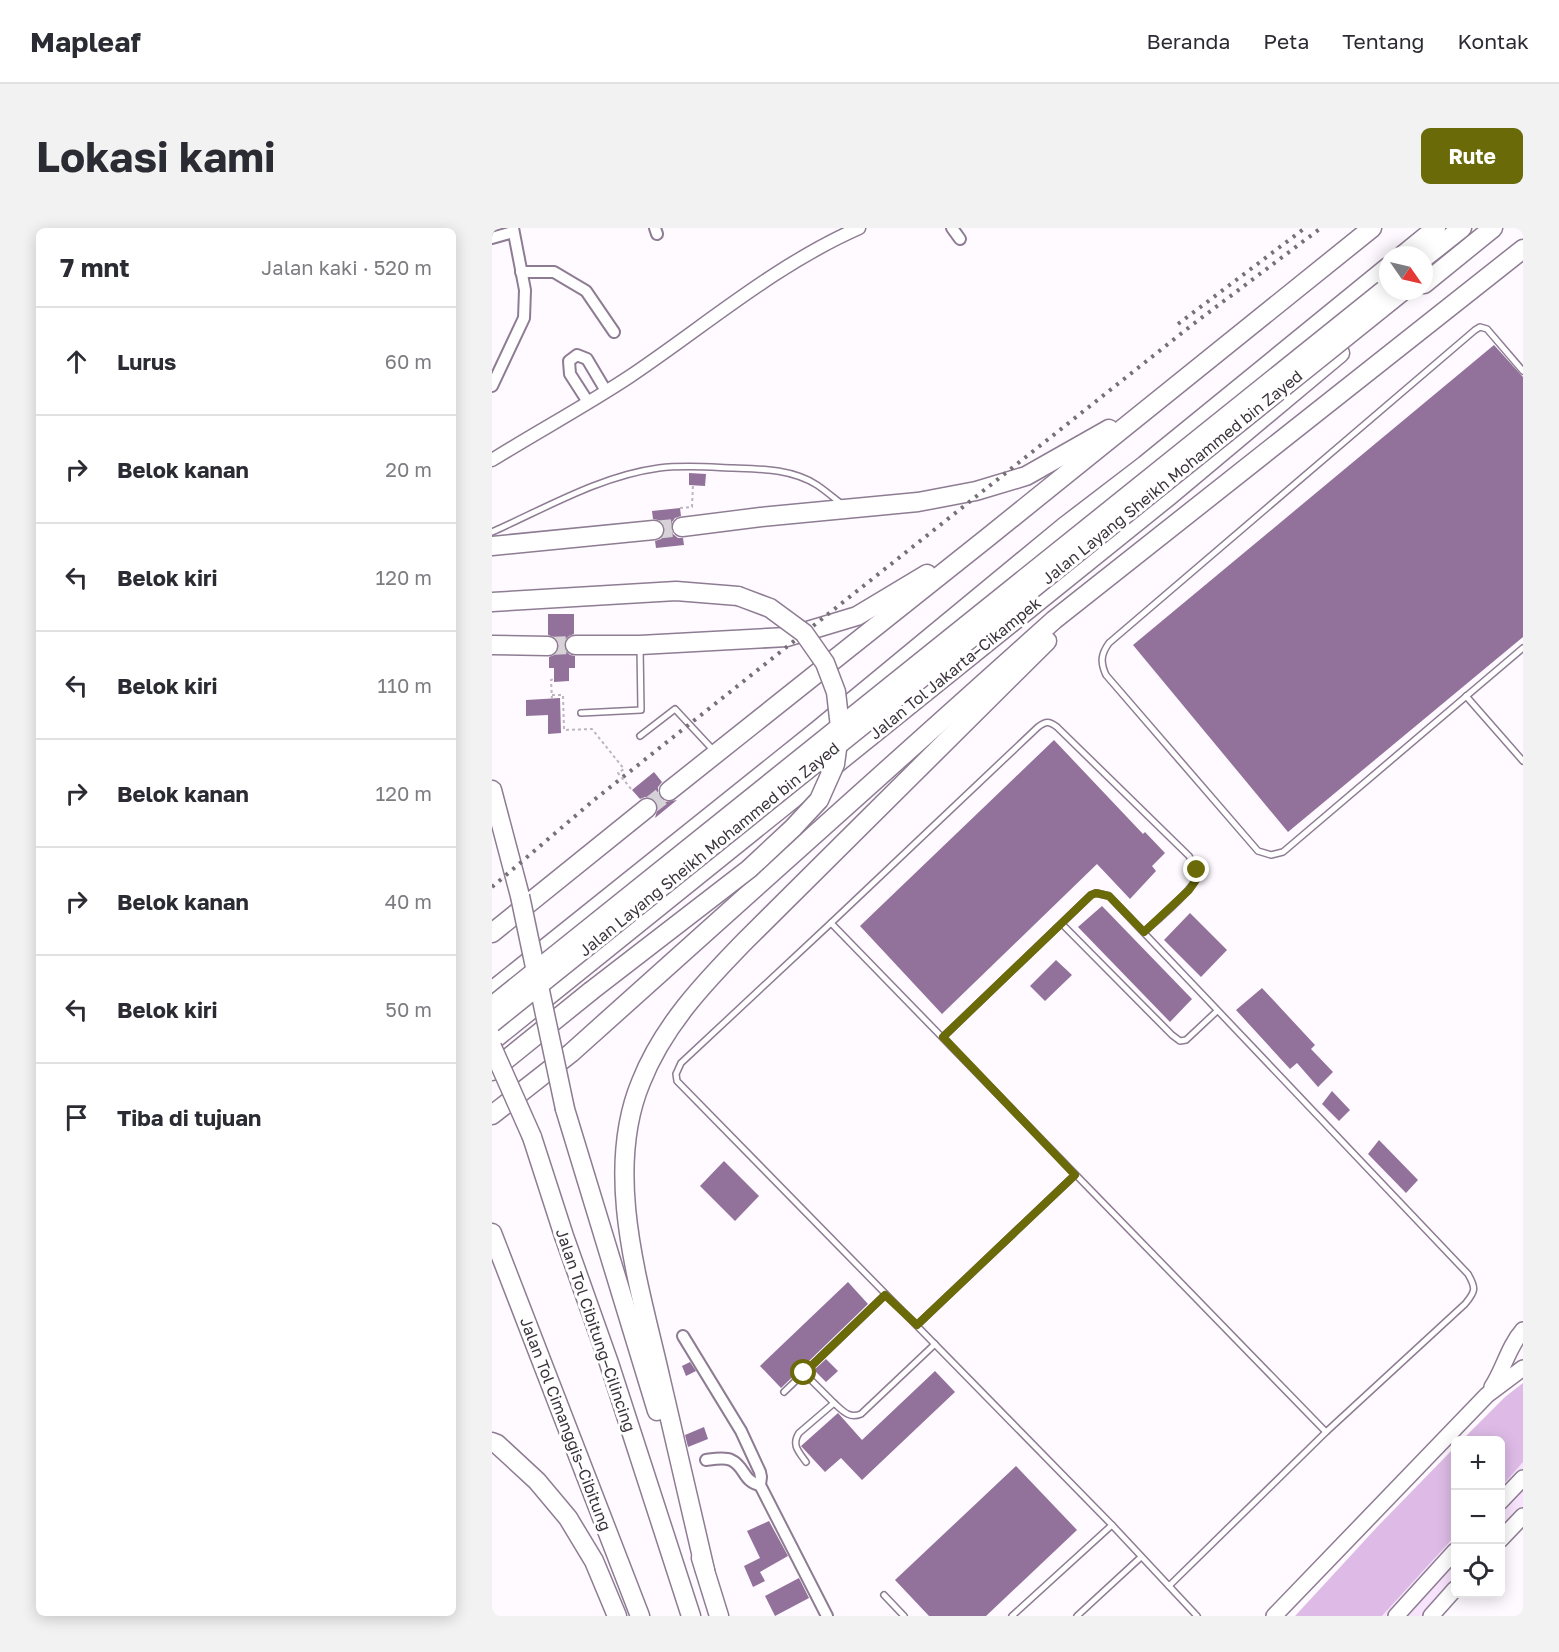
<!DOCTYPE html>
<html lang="id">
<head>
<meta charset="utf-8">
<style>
	:root { --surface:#fff; --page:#f2f2f3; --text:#2b2b33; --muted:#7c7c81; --line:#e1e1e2; --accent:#6a6a08 }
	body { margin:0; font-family:"Golos Text",sans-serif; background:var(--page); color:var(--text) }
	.controls { position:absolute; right:18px; bottom:18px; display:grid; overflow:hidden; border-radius:9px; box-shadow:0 3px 15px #0003 }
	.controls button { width:54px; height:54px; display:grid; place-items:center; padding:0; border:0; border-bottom:2px solid var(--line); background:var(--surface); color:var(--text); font:30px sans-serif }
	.compass { position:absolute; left:887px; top:18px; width:54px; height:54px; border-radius:50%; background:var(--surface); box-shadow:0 3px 15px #0003; rotate:124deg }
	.stop { position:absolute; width:18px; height:18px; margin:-14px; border:4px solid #6a6a08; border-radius:50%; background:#fff }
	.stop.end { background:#6a6a08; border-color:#fff; box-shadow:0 2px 6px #0008 }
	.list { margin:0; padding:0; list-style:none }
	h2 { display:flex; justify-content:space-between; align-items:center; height:78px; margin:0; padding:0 24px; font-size:26px }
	h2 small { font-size:20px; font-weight:400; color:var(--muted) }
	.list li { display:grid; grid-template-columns:39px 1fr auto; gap:18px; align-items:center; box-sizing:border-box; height:108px; padding:0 24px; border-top:2px solid var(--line) }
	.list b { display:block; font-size:22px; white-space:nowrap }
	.list em { font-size:20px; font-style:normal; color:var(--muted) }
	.icon { flex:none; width:33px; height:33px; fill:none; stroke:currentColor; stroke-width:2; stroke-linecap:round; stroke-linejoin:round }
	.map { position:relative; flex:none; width:1031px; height:1388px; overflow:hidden; border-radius:9px }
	header { display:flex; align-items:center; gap:36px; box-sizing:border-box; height:84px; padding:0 30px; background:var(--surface); border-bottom:2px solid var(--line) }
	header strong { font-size:28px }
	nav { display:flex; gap:33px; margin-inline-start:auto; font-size:21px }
	.intro { display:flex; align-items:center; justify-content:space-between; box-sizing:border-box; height:144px; padding:0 36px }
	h1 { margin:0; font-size:42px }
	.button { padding:15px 27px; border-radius:9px; background:var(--accent); color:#fff; font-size:21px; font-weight:700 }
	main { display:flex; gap:36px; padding:0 36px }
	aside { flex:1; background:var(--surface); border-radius:9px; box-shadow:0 3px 15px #0003 }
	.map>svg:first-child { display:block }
	.green { fill:#f7e3fb }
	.water { fill:#ddbbe6 }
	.building { fill:#92729a }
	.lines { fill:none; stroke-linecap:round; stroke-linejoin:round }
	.motorway-tunnel { stroke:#d7d2d8; stroke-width:18; stroke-dasharray:18 9; stroke-linecap:butt }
	.service-casing { stroke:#8e7c93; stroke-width:8 }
	.minor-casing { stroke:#8e7c93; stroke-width:14 }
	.tertiary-casing { stroke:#8e7c93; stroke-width:15 }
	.primary-casing { stroke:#8e7c93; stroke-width:18 }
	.motorway-casing { stroke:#8e7c93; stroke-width:21 }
	.path { stroke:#bcb7bd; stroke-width:2; stroke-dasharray:3 3; stroke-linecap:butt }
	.service { stroke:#fff; stroke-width:5 }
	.minor { stroke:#fff; stroke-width:10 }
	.tertiary { stroke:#fff; stroke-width:12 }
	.primary { stroke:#fff; stroke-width:15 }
	.motorway { stroke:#fff; stroke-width:18 }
	.rail { stroke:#777078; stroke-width:4; stroke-dasharray:3 6; stroke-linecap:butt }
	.motorway-bridge-casing { stroke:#8e7c93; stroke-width:21; stroke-linecap:butt }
	.motorway-bridge { stroke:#fff; stroke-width:18 }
	.route { stroke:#6a6a08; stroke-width:8 }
	.labels { text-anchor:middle; stroke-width:6; stroke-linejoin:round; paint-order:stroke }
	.street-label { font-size:16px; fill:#3b333c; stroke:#fff }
</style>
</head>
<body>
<header>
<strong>Mapleaf</strong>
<nav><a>Beranda</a><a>Peta</a><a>Tentang</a><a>Kontak</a></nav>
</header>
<div class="intro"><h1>Lokasi kami</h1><a class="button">Rute</a></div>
<main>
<aside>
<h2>7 mnt<small>Jalan kaki · 520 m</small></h2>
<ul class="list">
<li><svg class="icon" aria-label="ahead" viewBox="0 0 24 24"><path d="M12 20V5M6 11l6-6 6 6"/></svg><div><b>Lurus</b></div><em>60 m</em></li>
<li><svg class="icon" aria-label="right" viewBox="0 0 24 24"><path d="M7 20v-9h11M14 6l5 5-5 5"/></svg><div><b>Belok kanan</b></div><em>20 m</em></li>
<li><svg class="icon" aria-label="left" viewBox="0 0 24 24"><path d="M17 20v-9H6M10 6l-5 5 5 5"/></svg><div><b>Belok kiri</b></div><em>120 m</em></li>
<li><svg class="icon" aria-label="left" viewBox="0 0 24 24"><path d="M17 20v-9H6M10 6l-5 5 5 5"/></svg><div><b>Belok kiri</b></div><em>110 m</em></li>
<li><svg class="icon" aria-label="right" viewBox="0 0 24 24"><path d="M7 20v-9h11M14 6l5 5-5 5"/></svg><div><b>Belok kanan</b></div><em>120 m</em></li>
<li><svg class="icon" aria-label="right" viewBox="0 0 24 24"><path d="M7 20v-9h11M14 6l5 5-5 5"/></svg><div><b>Belok kanan</b></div><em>40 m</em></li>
<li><svg class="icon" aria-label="left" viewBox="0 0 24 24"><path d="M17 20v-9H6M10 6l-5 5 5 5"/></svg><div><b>Belok kiri</b></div><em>50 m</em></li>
<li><svg class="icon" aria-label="arrive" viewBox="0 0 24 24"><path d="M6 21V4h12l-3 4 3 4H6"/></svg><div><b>Tiba di tujuan</b></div></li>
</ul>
</aside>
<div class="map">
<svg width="1031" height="1388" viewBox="0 0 1031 1388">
	<rect width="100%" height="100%" fill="#fefaff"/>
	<g class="green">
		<polygon points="1031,1234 1031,1288 1008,1312 1008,1259"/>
		<polygon points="963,1308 963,1361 939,1388 890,1388"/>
	</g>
	<g class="water">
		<polygon points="1031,1155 1031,1234 1009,1259 1008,1212 970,1212 1013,1169"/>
		<polygon points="963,1219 963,1308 890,1388 803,1388 886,1298"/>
	</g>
	<g class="building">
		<polygon points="1002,117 1031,149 1031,409 796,604 641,417"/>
		<polygon points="197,245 214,246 213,258 197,257"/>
		<polygon points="188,280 189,288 183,290 180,294 179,300 181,306 186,310 191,310 192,317 164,320 163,313 169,311 172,307 173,301 171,295 166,292 161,291 160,283"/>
		<polygon points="56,386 82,386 82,406 77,408 73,412 72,416 74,423 78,427 83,428 83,440 77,440 77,453 62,454 62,440 57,440 57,429 62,427 65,424 67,418 66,413 62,409 56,407"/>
		<polygon points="68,470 69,505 56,506 56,487 34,488 34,472"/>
		<polygon points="562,512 651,606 653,604 673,625 660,638 664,643 638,671 605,636 450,786 368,698"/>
		<polygon points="162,544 170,554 166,559 166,565 168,570 173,574 185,572 163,590 166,579 164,573 158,569 153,569 148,571 140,562"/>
		<polygon points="610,678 700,771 678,794 586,699"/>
		<polygon points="698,685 735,722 709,749 672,712"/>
		<polygon points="564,732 580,747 553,773 538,758"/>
		<polygon points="770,760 823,817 819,821 841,844 826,859 805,835 798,841 744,782"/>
		<polygon points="840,863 858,882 847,893 830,876"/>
		<polygon points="887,912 926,952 914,965 876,926"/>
		<polygon points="232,933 267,968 243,993 208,958"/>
		<polygon points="356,1054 376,1076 289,1160 268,1138"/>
		<polygon points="334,1131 346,1143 334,1154 322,1142"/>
		<polygon points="198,1134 204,1143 194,1148 190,1138"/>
		<polygon points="443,1143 463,1164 370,1252 349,1230 333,1244 309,1218 346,1185 370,1212"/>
		<polygon points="212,1199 216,1211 196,1219 193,1207"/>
		<polygon points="524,1238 585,1302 494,1388 437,1388 403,1352"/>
		<polygon points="277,1293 296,1328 268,1344 273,1353 261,1359 252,1338 268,1330 255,1303"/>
		<polygon points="307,1350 317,1370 283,1388 273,1368"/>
	</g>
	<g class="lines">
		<g class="motorway-tunnel">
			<polyline points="162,302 190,299"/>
			<polyline points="56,418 83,417"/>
			<polyline points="155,580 177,563"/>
		</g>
		<defs>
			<g id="service">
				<path d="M1031,143L995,101L988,99L983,102L617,415C609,426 608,434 614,447L766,623L779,627L791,624L1031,420"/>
				<path d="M0,304C54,280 108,248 167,240C192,237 216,239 241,240C270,241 300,241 325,257C334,263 343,271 351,277"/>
				<polyline points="974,468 1031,533"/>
				<polyline points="89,485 149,482 148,419"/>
				<polyline points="148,508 183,481 223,524"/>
				<polyline points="339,695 834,1204"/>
				<polyline points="570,696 680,807 688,813 694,812 725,783"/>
				<path d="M652,704C663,694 701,662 704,650C706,642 701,635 697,628L565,499C557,493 554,493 546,499L339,695L189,835L184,846L185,853L620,1297L705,1388"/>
				<path d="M451,809L599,667L604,665L617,668L976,1046C984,1060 984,1063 973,1076L834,1204L677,1358"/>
				<polyline points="425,1097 583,947"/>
				<polyline points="312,1145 342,1175"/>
				<polyline points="292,1164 393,1067"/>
				<path d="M314,1234C307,1224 299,1217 307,1205L342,1175C351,1183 357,1191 369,1186L443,1116"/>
				<polyline points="392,1367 412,1388"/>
				<polyline points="520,1388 620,1297"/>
				<polyline points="585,1388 649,1329"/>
			</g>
			<g id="minor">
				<polyline points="163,0 165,6"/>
				<polyline points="460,0 468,11"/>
				<polyline points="0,10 21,4"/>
				<polyline points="29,44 62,44 94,63 122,104"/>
				<polyline points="0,158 32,90 33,62 21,0"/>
				<polyline points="96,174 78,146 77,133 85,127 95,131 114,163"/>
				<polyline points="191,1108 249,1203 268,1244 269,1249 268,1257 335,1388"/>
				<path d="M214,1232C222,1231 232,1229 239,1232C253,1238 251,1254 268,1257"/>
			</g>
			<path id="tertiary" d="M0,232C45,204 93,178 137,149C213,98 283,37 367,0"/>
			<g id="primary">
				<path d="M1000,1159C1012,1141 1016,1119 1031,1102"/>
				<polyline points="1008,1274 1031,1250"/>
				<polyline points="1008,1312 1031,1288"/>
				<polyline points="782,1388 995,1167 1031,1140"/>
				<polyline points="904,1388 963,1323"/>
				<polyline points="939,1388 963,1361"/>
			</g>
			<g id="motorway">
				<polyline points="911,27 944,0"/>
				<polyline points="932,30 970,0"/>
				<polyline points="932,56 1001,0"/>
				<polyline points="190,299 269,289 426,274 484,263 534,248 617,201"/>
				<polyline points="0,318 162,302"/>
				<polyline points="0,374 184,363 246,368"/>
				<polyline points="0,417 56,418"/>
				<polyline points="83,417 148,417 295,409 365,388 435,346"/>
				<polyline points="0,562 28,668"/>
				<polyline points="177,563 495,310 880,0"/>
				<polyline points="0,705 155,580"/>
				<polyline points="0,763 326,502 572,299 653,237 896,39"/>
				<polyline points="0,813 677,268 848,125"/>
				<polyline points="0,843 99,763"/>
				<polyline points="73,881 165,1183"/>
				<polyline points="0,887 79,825 562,392 1031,21"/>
				<polyline points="40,909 72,1008 117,1135 199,1388"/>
				<polyline points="0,1005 148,1388"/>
				<polyline points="0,1214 5,1216 45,1253 76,1290 102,1333 125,1388"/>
				<polyline points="209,1330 227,1388"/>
				<path d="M213,1342C198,1277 183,1213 168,1148C147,1056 111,945 149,854C171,798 212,755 253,713L555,413"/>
			</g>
		</defs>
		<use href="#service" class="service-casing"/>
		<use href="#minor" class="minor-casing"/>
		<use href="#tertiary" class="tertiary-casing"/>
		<use href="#primary" class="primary-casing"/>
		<use href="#motorway" class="motorway-casing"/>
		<g class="path">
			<polyline points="188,280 200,279 201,257"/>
			<polyline points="60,467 71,467 72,502 100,501 132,541 126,545 140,562"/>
			<polyline points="60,471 59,452 62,451"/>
		</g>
		<use href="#service" class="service"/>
		<use href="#minor" class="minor"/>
		<use href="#tertiary" class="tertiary"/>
		<use href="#primary" class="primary"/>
		<use href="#motorway" class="motorway"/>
		<g class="rail">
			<polyline points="686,96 813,0"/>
			<polyline points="0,659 102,572 700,97 829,0"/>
		</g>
		<defs>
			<g id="motorway-bridge">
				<polyline points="28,668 73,881"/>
				<polyline points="99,763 257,641 301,600 327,572 343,536 348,499 344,464 333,435 312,405 278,380 246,368"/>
				<polyline points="0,778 892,62"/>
				<polyline points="0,795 911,63"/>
				<polyline points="0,819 40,909"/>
			</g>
		</defs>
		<use href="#motorway-bridge" class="motorway-bridge-casing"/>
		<use href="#motorway-bridge" class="motorway-bridge"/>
	</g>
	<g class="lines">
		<polyline class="route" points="312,1145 393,1067 425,1097 583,947 451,809 599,667 604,665 617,668 652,704 697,662 704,652 705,642"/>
	</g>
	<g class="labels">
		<g class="street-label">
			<text transform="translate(680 249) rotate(-39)" y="6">Jalan Layang Sheikh Mohammed bin Zayed</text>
			<text transform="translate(463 440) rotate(-39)" y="6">Jalan Tol Jakarta–Cikampek</text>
			<text transform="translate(217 621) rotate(-39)" y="6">Jalan Layang Sheikh Mohammed bin Zayed</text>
			<text transform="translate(104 1102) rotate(71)" y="6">Jalan Tol Cibitung–Cilincing</text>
			<text transform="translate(74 1196) rotate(69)" y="6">Jalan Tol Cimanggis–Cibitung</text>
		</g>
	</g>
</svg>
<div class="controls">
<button>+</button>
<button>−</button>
<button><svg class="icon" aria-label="locate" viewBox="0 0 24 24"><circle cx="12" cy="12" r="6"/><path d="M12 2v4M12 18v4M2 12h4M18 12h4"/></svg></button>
</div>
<svg class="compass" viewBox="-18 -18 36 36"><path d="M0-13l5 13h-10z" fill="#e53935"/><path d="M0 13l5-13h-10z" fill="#7c7c81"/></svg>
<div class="stop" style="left:312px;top:1145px"></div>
<div class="stop end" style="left:705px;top:642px"></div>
</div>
</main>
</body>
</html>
